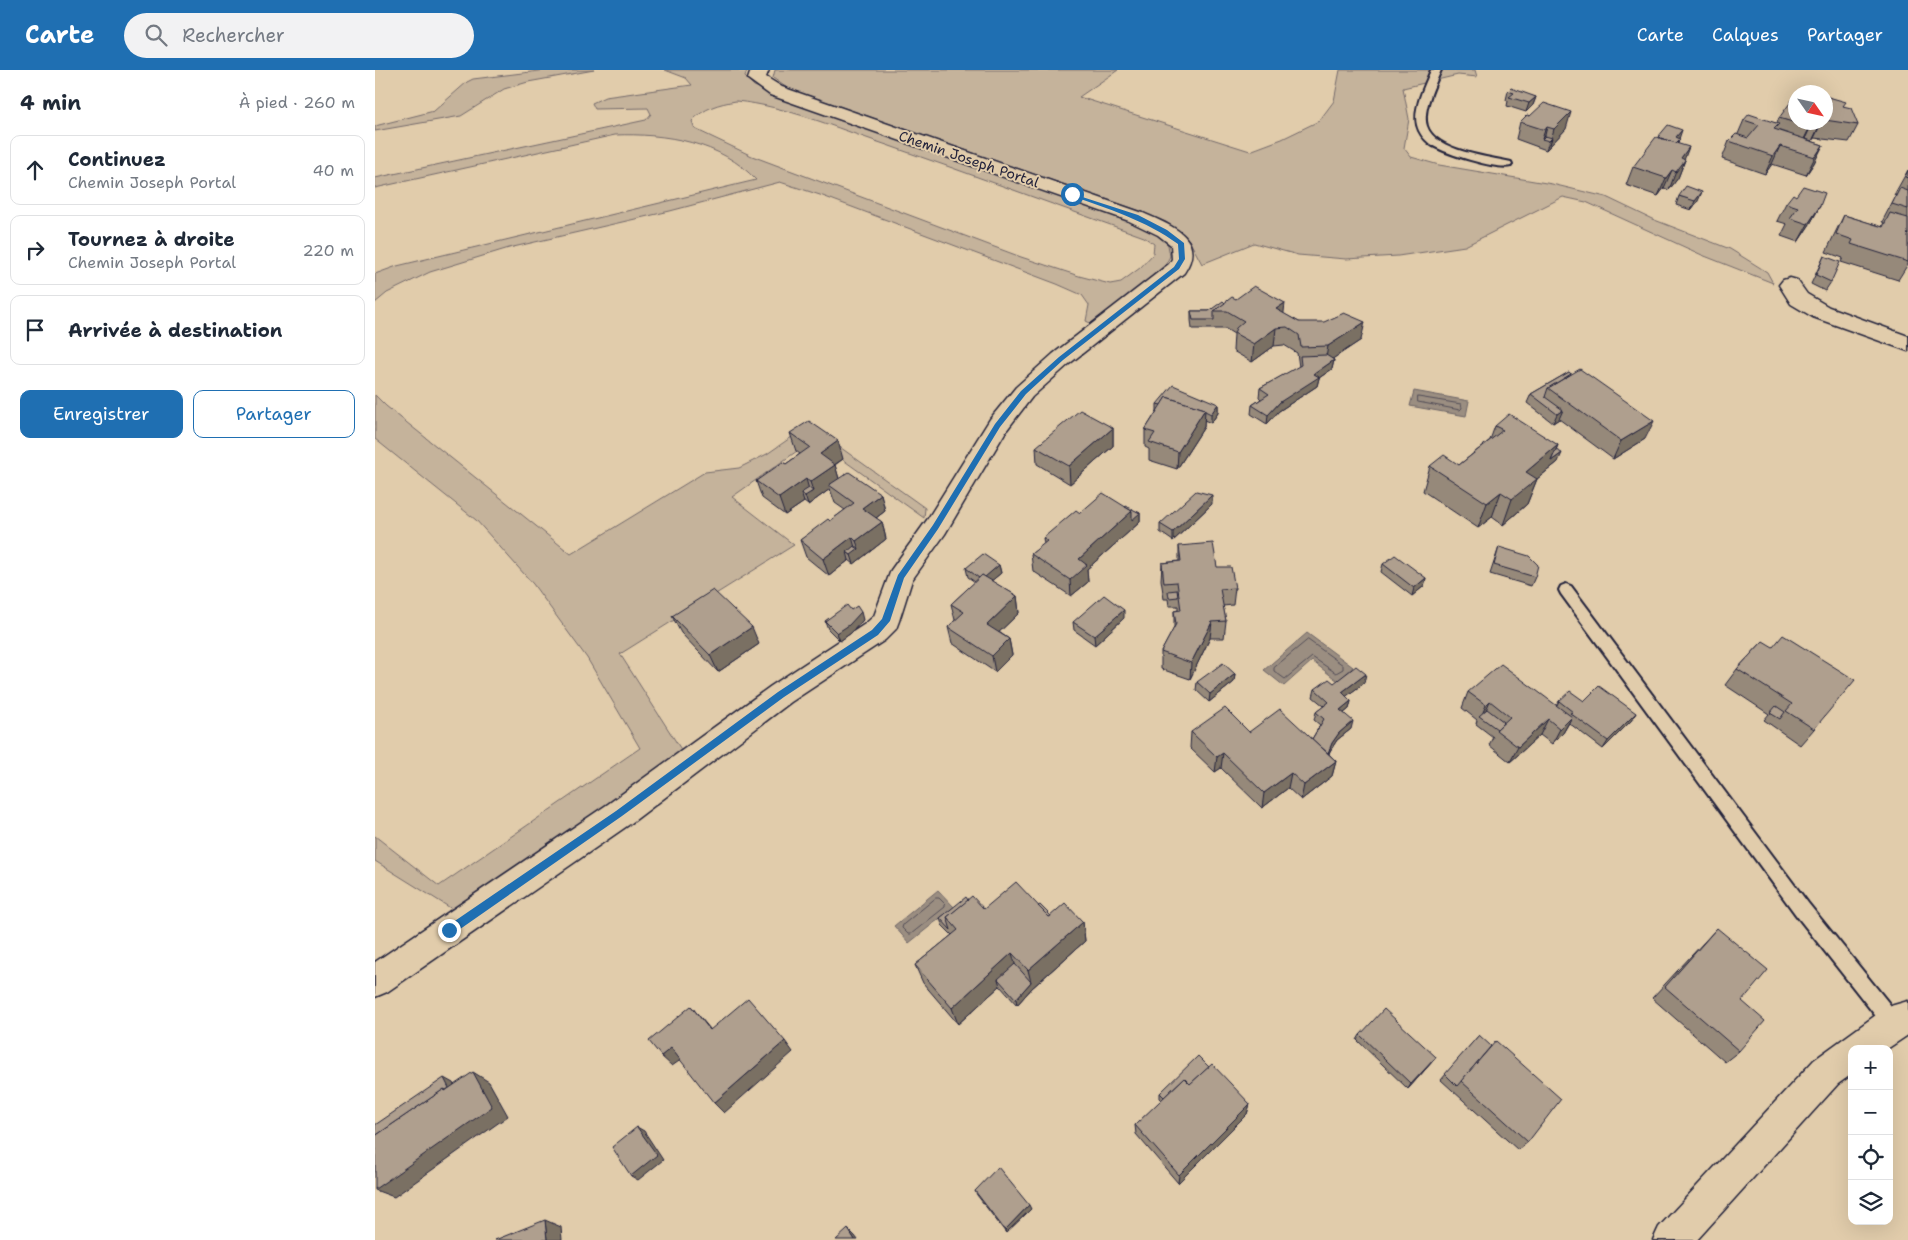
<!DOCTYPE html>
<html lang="fr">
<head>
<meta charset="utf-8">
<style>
	:root { --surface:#fff; --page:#f2f2f3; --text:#1f2937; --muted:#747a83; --line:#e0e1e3; --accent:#1f6fb2 }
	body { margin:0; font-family:"Shantell Sans",sans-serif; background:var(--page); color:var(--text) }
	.controls { position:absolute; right:15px; bottom:15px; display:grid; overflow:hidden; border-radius:10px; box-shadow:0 5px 20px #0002 }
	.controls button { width:45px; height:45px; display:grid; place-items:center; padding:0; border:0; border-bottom:1px solid var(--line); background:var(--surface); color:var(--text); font:25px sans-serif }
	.compass { position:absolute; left:1413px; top:15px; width:45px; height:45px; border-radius:50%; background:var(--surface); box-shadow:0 5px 20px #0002; rotate:124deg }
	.stop { position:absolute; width:15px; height:15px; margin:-11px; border:4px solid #1f6fb2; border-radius:50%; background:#fff }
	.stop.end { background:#1f6fb2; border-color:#fff; box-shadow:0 1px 5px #0008 }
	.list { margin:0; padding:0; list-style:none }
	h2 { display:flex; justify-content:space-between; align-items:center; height:65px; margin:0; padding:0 20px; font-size:21px }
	h2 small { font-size:16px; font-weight:400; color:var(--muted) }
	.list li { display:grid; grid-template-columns:32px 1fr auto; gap:15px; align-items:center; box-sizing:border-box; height:70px; margin:0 10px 10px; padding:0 10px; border:1px solid var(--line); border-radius:10px }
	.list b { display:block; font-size:19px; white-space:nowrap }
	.list p { margin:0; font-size:16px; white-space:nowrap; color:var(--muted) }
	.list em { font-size:16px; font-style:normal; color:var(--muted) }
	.actions { display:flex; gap:10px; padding:15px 20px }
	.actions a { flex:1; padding:11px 0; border:1px solid var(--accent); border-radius:10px; text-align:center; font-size:18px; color:var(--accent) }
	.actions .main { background:var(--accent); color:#fff }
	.icon { flex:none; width:28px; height:28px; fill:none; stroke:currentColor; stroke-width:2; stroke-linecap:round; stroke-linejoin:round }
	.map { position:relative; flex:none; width:1533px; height:1170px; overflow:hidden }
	header { display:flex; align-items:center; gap:30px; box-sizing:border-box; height:70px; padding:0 25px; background:var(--accent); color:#fff }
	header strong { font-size:24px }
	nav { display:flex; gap:28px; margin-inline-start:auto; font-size:18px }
	.search { width:350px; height:45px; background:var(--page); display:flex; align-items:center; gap:12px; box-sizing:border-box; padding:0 18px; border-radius:28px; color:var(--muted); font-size:19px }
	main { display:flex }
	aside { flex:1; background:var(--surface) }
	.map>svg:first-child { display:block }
	.green { fill:#c5b39b; stroke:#746a6b; fill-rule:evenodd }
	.water { fill:#9b8e81; stroke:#6b6365 }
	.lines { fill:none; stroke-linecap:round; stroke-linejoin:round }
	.shore { stroke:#524d57; stroke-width:1 }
	.lane-casing { stroke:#22223b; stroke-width:4 }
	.street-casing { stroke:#22223b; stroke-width:3 }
	.lane { fill:#e1ccab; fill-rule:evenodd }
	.street { fill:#e1ccab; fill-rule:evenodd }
	.wall { fill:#96897a; stroke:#22223b }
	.shaded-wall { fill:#7a6f63; stroke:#22223b }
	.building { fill:#af9f8e; stroke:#22223b }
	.route { fill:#1f6fb2 }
	.labels { text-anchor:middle; stroke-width:4; stroke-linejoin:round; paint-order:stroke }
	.street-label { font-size:14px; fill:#22223b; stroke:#e1ccab }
</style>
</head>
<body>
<header>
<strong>Carte</strong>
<div class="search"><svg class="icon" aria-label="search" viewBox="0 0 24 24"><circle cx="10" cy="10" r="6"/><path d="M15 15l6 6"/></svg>Rechercher</div>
<nav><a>Carte</a><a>Calques</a><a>Partager</a></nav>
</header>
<main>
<aside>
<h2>4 min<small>À pied · 260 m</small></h2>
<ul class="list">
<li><svg class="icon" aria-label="ahead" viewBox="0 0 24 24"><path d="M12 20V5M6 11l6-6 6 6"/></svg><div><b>Continuez</b><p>Chemin Joseph Portal</p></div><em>40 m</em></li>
<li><svg class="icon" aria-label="right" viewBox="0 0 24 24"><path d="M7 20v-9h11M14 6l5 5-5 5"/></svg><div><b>Tournez à droite</b><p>Chemin Joseph Portal</p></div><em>220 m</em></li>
<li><svg class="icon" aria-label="arrive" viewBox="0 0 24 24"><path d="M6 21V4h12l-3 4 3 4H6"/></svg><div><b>Arrivée à destination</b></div></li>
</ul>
<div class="actions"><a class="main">Enregistrer</a><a>Partager</a></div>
</aside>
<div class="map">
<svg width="1533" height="1170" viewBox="0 0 1533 1170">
	<rect width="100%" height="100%" fill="#e1ccab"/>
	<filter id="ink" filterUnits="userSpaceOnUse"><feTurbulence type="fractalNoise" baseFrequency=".02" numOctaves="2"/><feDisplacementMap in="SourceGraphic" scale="10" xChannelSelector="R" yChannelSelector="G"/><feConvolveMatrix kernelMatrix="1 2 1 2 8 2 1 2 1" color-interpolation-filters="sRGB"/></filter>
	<g filter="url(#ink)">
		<g class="green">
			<polygon points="172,0 219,0 153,12 129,19 86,46 0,61 0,56 59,41 92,12 98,9"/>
			<path d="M290,0H372L370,7L379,16L762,153L787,167L793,175L795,186L791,194L780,204L717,254L711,251L714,235L707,225L682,214L445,125L405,112L295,141L134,178L55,202L12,223L0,233V204L22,196L381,110C347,72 289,63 240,65L0,118V108L271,50L276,44L273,38L220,39L217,33L230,27L317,15L311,8ZM361,31C411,36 461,58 509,74C596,104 682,136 769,167L779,174L778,184L765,198L746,212L735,214L704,206L646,187L377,86L320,59L317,51C329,38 343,34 361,31Z"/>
			<polygon points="400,0 743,0 704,27 875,81 907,69 944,51 959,31 965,0 1100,0 1102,7 1083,5 1028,18 1034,49 1029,78 1036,87 1064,95 1177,114 1231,127 1277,149 1355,179 1392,202 1398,213 1327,185 1211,132 1188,127 1090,176 1023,186 971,189 923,185 879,173 827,194 814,170 791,152 768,142 412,18 398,8"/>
			<polygon points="0,325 11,336 196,484 330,402 364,398 392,384 434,355 550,438 549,448 439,369 357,427 419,475 245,584 314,692 74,860 77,839 0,791 0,766 64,816 265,678 212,588 158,514 101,450 0,369"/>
		</g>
		<g class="water">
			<polygon points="1039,321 1094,331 1091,346 1035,336"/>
			<polygon points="932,563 978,597 963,611 937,591 909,616 889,600"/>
			<polygon points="563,820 579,837 534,873 519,856"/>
		</g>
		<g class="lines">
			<g class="shore">
				<polygon points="1043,327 1086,334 1087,338 1085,340 1043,332"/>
				<polygon points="933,570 968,595 968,599 961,603 937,587 910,609 899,601 899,598"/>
				<polygon points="561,828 564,828 570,834 570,837 536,864 533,864 527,858 528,855"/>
			</g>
			<defs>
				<g id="lane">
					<path d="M1056,0H1066C1060,15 1047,40 1052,56C1060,81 1114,87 1136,92L1137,94L1136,96C1121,100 1068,83 1055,74C1049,69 1044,63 1042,55C1038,38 1050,15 1056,0Z"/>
					<polygon points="1191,514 1196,516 1433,833 1525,947 1527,953 1525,959 1518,962 1511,959 1421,845 1186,524 1184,520 1186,516"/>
				</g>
				<g id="street">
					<path d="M376,0H394L391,7L407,17L768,143C794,155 833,167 809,203L694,294L657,327L631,361L570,464L537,510L524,551L521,559L510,570L416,632L255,754L12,922L0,927V892L233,734L396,616L490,554L499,546L516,500L552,450L615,349L641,317L678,284L794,194L797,189L796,175L783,165L754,151L395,25L373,9Z"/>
					<polygon points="1415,208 1422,210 1432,224 1454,237 1533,266 1533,281 1438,247 1416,234 1404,215 1408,210"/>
					<polygon points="1533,931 1533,965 1512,979 1477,979 1477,1004 1463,1014 1322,1170 1278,1170 1284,1157 1439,990 1512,937"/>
				</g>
			</defs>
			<use href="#lane" class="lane-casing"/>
			<use href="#street" class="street-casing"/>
			<use href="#lane" class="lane"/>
			<use href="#street" class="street"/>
		</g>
		<g class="wall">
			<polygon points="1133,21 1161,27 1158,35 1151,42 1132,36 1133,31 1131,30"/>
			<polygon points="1450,26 1469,36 1483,55 1474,72 1439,68 1437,71 1430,69 1448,75 1439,93 1431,105 1397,94 1390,104 1347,89 1354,71 1363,64 1369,50 1402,53 1404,48 1420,52 1450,52"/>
			<polygon points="1145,52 1191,59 1171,80 1141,69"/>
			<polygon points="1304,68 1303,74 1309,89 1310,90 1303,108 1294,120 1289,118 1283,126 1251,115 1258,97"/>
			<polygon points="1533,100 1533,194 1523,210 1466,192 1468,188 1451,182 1460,163 1469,145 1507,157 1509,152 1507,152 1521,125 1519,125"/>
			<polygon points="1304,126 1323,131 1316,140 1301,135"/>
			<polygon points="1411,133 1445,136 1435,154 1423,172 1406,166 1412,154 1402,151"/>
			<polygon points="1449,186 1456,212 1450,221 1436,214"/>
			<polygon points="861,229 909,244 924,252 986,270 957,289 959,290 957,299 944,308 942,316 904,341 892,354 876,344 877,335 886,329 884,327 885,318 924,297 922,283 909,275 899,276 877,292 858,281 859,264 851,259 817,259 816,250 816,241 834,241 850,233"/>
			<polygon points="1194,302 1270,369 1238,389 1184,349 1178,353 1152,333 1156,324"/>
			<polygon points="782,334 843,334 843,343 836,353 829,350 829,357 802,399 774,390 774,379 770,377 770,360 782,341"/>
			<polygon points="1120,356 1183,375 1181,380 1183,392 1162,409 1152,434 1128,455 1117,447 1103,458 1048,421 1055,396 1084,395 1115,370"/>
			<polygon points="738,358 738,376 695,414 662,394 661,377"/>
			<polygon points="415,363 468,389 460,395 464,409 506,424 510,441 501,448 507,452 511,469 479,494 474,490 454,506 431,487 425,470 455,451 470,440 460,433 455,419 433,435 429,432 410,445 387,428 381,411 411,394 425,384 421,381"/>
			<polygon points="837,434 798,471 785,462 785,454"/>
			<polygon points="750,437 765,443 765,452 712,499 713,512 696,526 658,501 656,484 669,474 668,468 705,443"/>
			<polygon points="804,476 842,497 860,518 858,535 848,536 851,551 849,568 835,568 815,609 786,599 786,582 799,558 799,541 803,540 803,536 794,536 793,529 789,529 786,510 787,493 804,491"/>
			<polygon points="1124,477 1160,507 1156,516 1115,504"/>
			<polygon points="1008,494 1051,508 1049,516 1037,526 1006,502"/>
			<polygon points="624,495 626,503 616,511 642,526 644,543 624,562 634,569 637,585 620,602 577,573 573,557 580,550 576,534 600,512 593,507 591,498"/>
			<polygon points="476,540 488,550 476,563 465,571 453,559 450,551"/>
			<polygon points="297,546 384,574 343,602 306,563"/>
			<polygon points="749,548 720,575 699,560 698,552"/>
			<polygon points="1388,571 1439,659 1425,675 1389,650 1394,644 1350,615 1362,599"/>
			<polygon points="860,604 859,612 834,632 821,620 822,612"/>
			<polygon points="959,613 989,613 971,626 976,631 974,639 969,643 976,659 962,670 955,681 954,684 961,691 957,706 926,730 913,718 887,738 846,698 840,702 815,678 816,662 874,662 937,669 945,655 939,650 941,642 949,636 938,627 940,619"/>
			<polygon points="1093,622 1182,635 1184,631 1209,631 1261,643 1256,651 1228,679 1194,653 1188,663 1177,674 1165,665 1135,692 1114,675 1118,667 1101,654 1102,650 1087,638"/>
			<polygon points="593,830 609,839 663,836 676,846 708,852 710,871 657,918 642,935 625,916 583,954 548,913 540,895 577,865 567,855 565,848"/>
			<polygon points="1342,858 1367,931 1364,981 1350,992 1277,928 1330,871"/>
			<polygon points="985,965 1061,987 1057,992 1033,1019 982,970"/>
			<polygon points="1104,965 1153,1072 1143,1080 1066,1010"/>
			<polygon points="834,997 875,1034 872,1044 803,1113 761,1064 760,1055 787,1030 785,1028 785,1023"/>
			<polygon points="600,1121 656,1139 631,1163 602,1125"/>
		</g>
		<g class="shaded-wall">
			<polygon points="1161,27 1158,35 1151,42 1154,33"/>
			<polygon points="1196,42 1191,59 1174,77 1179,59"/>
			<polygon points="1438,52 1430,69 1426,75 1435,57"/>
			<polygon points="1446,52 1447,52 1439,68 1437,71"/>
			<polygon points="1172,57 1169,69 1167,69 1170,60"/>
			<polygon points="1307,60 1304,69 1301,67"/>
			<polygon points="1177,68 1174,77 1171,80 1174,71"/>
			<polygon points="1448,75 1439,93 1431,105 1440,87"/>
			<polygon points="1405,76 1397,94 1390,104 1398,86"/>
			<polygon points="1314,77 1308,93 1310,90 1303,108 1294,120 1306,88"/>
			<polygon points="1297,100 1289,118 1283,126 1291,108"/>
			<polygon points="1327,122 1323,131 1316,140 1320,131"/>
			<polygon points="1445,136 1435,154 1423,172 1433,154"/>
			<polygon points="910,233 908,251 901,239"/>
			<polygon points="990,252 986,270 950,294 953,276"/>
			<polygon points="901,258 899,276 877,292 879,274"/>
			<polygon points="959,290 957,299 944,308 942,316 904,341 892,354 893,345 905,332 939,304"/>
			<polygon points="843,334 843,343 836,353 836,344"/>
			<polygon points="830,339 829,357 802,399 803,382"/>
			<polygon points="1188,340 1184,349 1178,353 1182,344"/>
			<polygon points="1279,351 1270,369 1238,389 1246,371"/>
			<polygon points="738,358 738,376 695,414 694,396"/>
			<polygon points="463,371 468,389 450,401 445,384"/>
			<polygon points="1183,375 1176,391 1187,383 1183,392 1162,409 1152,434 1128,455 1137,429 1151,402"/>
			<polygon points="460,395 465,412 454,415 455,419 433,435 430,426 426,423 429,432 410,445 404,428 431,409 435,423 438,421 435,412"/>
			<polygon points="1126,422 1117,447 1103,458 1112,433"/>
			<polygon points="506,424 510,441 492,455 487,438"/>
			<polygon points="837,425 837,434 798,471 798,462"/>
			<polygon points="757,441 765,443 765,452 712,499 713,512 696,526 695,510 704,489"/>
			<polygon points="507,452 511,469 479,494 476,485 472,482 474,490 454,506 448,489 477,467 481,481 484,479 481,471"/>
			<polygon points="624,495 626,503 608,518 607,509"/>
			<polygon points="1051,508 1049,516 1037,526 1039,518"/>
			<polygon points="642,526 644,543 615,571 612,555"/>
			<polygon points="749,540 749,548 720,575 719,566"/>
			<polygon points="486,542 488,550 476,563 465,571 462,563"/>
			<polygon points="837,552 835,568 815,609 816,593"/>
			<polygon points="377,557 384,574 343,602 335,585"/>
			<polygon points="634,569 637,585 620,602 617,586"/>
			<polygon points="860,604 859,612 834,632 835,624"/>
			<polygon points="991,604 989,613 965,631 967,622"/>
			<polygon points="976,631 974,639 963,648 965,640"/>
			<polygon points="1115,631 1108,647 1106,647 1111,635"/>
			<polygon points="1261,643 1256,651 1228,679 1233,671"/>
			<polygon points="1197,647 1188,663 1177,674 1185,659"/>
			<polygon points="1173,649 1165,665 1135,692 1143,677"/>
			<polygon points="978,651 976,659 962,670 955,681 948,697 950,690 957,673 964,663"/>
			<polygon points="848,683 846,698 840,702 842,687"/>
			<polygon points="961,691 957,706 926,730 929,715"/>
			<polygon points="916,703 913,718 887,738 889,723"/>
			<polygon points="708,852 710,871 657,918 642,935 641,929 656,912 653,900"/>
			<polygon points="637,883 642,901 623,909 625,916 583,954 577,938"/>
			<polygon points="316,936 326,948 345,971 335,960"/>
			<polygon points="410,971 418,982 349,1043 339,1033"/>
			<polygon points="296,978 307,989 297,996 286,986"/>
			<polygon points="1061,987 1057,992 1033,1019 1036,1014"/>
			<polygon points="98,1002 114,1012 133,1046 19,1127 0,1120 0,1119"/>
			<polygon points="69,1008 78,1013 87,1031 70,1021"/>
			<polygon points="875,1034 872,1044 803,1113 804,1105"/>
			<polygon points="262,1057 269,1061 288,1090 263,1110 256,1106"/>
			<polygon points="654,1135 656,1139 631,1163 630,1160"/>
			<polygon points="170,1150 186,1157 187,1170 172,1170"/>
			<polygon points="473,1159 480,1166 483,1170 480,1170"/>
		</g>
		<g class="building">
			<polygon points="1136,18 1161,27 1154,33 1134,27 1139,23 1133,21"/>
			<polygon points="1431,20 1439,22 1429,22"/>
			<polygon points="1420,26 1420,52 1438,52 1435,57 1404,48"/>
			<polygon points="1450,26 1471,32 1468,36 1476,38 1483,55 1450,50"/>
			<polygon points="1169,33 1196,42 1179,59 1172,57 1170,60 1145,52 1152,45 1155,46"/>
			<polygon points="1374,44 1404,54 1399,59 1448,75 1440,87 1405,76 1398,86 1354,71 1361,64 1373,68 1384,55 1369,50"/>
			<polygon points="1293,55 1307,60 1301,67 1305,69 1301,73 1283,67"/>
			<polygon points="1170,66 1177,68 1174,71 1167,69"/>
			<polygon points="1281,67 1314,77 1306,88 1310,90 1301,102 1297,100 1291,108 1258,97"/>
			<polygon points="1533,100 1533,108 1530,107"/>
			<polygon points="1311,116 1327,122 1320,131 1304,126"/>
			<polygon points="1428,116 1450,123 1445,136 1433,154 1415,148 1423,137 1411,133 1418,124 1421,126"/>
			<polygon points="1525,118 1533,121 1533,139 1517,134"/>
			<polygon points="1515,143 1533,148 1533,164 1532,164 1533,165 1533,192 1476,174 1478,170 1461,164 1469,145 1508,157"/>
			<polygon points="1449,186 1465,192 1456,212 1441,205"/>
			<polygon points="879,216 910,233 901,239 924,252 949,252 969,243 990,252 953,276 926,277 924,265 912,257 901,258 879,274 859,263 861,258 869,251 852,241 839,241 857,227 861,229"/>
			<polygon points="848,231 850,233 839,241 839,250 818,250 816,241 834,241"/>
			<polygon points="951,285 959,290 939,304 944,307 905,332 893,345 877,335 894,324 885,318 926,295 925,286"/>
			<polygon points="1205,299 1279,351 1246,371 1173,318"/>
			<polygon points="1194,302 1196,304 1173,318 1170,327 1188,340 1182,344 1156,324"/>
			<polygon points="798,315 843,334 836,344 830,341 830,339 791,327 786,335 782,334"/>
			<polygon points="791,327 830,339 803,382 774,372 780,363 770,360"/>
			<polygon points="705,340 738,358 694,396 661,377"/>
			<polygon points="1134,344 1183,375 1151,402 1162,409 1137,429 1126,422 1112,433 1055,396 1069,385 1084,395 1128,360 1120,356"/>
			<polygon points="434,351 463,371 445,384 460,395 435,412 431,409 404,428 381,411 408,392 411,394 435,377 415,363"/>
			<polygon points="1181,380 1187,383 1176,391"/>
			<polygon points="474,402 506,424 487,438 507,452 481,471 477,467 448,489 425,470 453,449 455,451 479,433 454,415"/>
			<polygon points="434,418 438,421 430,426 426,423"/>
			<polygon points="821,421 837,425 798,462 785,454"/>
			<polygon points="728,423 757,441 704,489 712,495 695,510 656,484 672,471 668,468 701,440 705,443"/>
			<polygon points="751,436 765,443 757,450 757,441 750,437"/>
			<polygon points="838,473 842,497 856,497 860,518 845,519 851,551 837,552 816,593 786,582 801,554 799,541 806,540 802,512 789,513 787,493 806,491 804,476"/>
			<polygon points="479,476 484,479 476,485 472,482"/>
			<polygon points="1124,477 1154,486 1163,495 1160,507 1119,495"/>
			<polygon points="608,484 624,495 610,507 607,505 604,508 591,498"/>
			<polygon points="1020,485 1051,508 1039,518 1008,494"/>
			<polygon points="607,505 642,526 612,555 634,569 617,586 573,557 589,542 576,534"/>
			<polygon points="338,520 377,557 335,585 297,546"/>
			<polygon points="802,520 803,527 794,528 793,521"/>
			<polygon points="729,525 749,540 719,566 698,552"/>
			<polygon points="472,535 476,540 482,536 486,542 474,555 462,563 450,551"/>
			<polygon points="1408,565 1480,610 1439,659 1411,641 1417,634 1362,599 1388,571 1398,577"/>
			<polygon points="848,593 860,604 835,624 822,612"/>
			<polygon points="1126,594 1197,647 1185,659 1173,649 1143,677 1121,660 1135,647 1115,631 1111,635 1093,622"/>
			<polygon points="981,596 991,604 967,622 976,631 965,640 978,651 964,663 957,673 953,683 937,669 949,649 941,642 954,632 940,619 954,609 959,613"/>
			<polygon points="1224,616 1261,643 1233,671 1195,643 1198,642 1184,631 1195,621 1209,631"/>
			<polygon points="1401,636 1410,642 1405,649 1395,643"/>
			<polygon points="850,638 874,662 905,639 961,691 929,715 916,703 889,723 848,683 842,687 816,662"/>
			<polygon points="1112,639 1129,652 1122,659 1104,646"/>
			<polygon points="641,812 674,847 690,833 708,852 653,900 637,883 577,938 540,895 583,860 572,847 597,826 609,839"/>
			<polygon points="591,827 593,830 572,847 576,860 565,848"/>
			<polygon points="665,835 676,846 674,847 663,836"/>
			<polygon points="1342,858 1393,900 1367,931 1390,951 1364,981 1290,917"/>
			<polygon points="640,894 656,912 641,929 623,909"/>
			<polygon points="373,928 410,971 339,1033 296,978 286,986 274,971 316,936 335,960"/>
			<polygon points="1009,939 1061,987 1036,1014 985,965"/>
			<polygon points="1104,965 1116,976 1082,1016 1070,1004"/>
			<polygon points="1121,971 1186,1029 1153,1072 1086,1011"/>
			<polygon points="823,986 834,997 815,1014 809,1008 789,1027 785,1023"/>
			<polygon points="837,994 875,1034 804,1105 760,1055 809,1008 815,1014"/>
			<polygon points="98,1002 117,1037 0,1119 0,1066 69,1019 70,1021"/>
			<polygon points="69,1008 74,1018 71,1020 69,1019 0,1066 0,1055"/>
			<polygon points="262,1057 282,1085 256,1106 237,1077"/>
			<polygon points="623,1097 654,1135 630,1160 600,1121"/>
			<polygon points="170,1150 172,1170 120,1170"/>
			<polygon points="473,1159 480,1170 461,1170"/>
		</g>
	</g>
	<path class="route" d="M695,123L763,145L792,160L809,173L810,189L804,199L688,290L651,324L625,357L563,459L529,508L515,551L503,565L409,627L247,746L78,864H71V857L241,741L403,622L497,560L507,549L523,505L558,455L620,354L646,321L684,287L799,197L804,189L803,174C770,150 733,139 695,125Z"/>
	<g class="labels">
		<g class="street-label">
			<text transform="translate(594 89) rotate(19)" y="5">Chemin Joseph Portal</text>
		</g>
	</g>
</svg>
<div class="controls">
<button>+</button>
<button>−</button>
<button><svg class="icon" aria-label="locate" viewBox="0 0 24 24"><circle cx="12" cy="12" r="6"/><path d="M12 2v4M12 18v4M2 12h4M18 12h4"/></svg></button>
<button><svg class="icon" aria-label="layers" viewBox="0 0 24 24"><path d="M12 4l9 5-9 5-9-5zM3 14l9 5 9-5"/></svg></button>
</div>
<svg class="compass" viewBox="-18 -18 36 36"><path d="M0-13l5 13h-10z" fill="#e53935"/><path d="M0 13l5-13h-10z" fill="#747a83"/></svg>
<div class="stop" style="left:697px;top:124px"></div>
<div class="stop end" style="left:74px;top:860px"></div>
</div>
</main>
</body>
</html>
